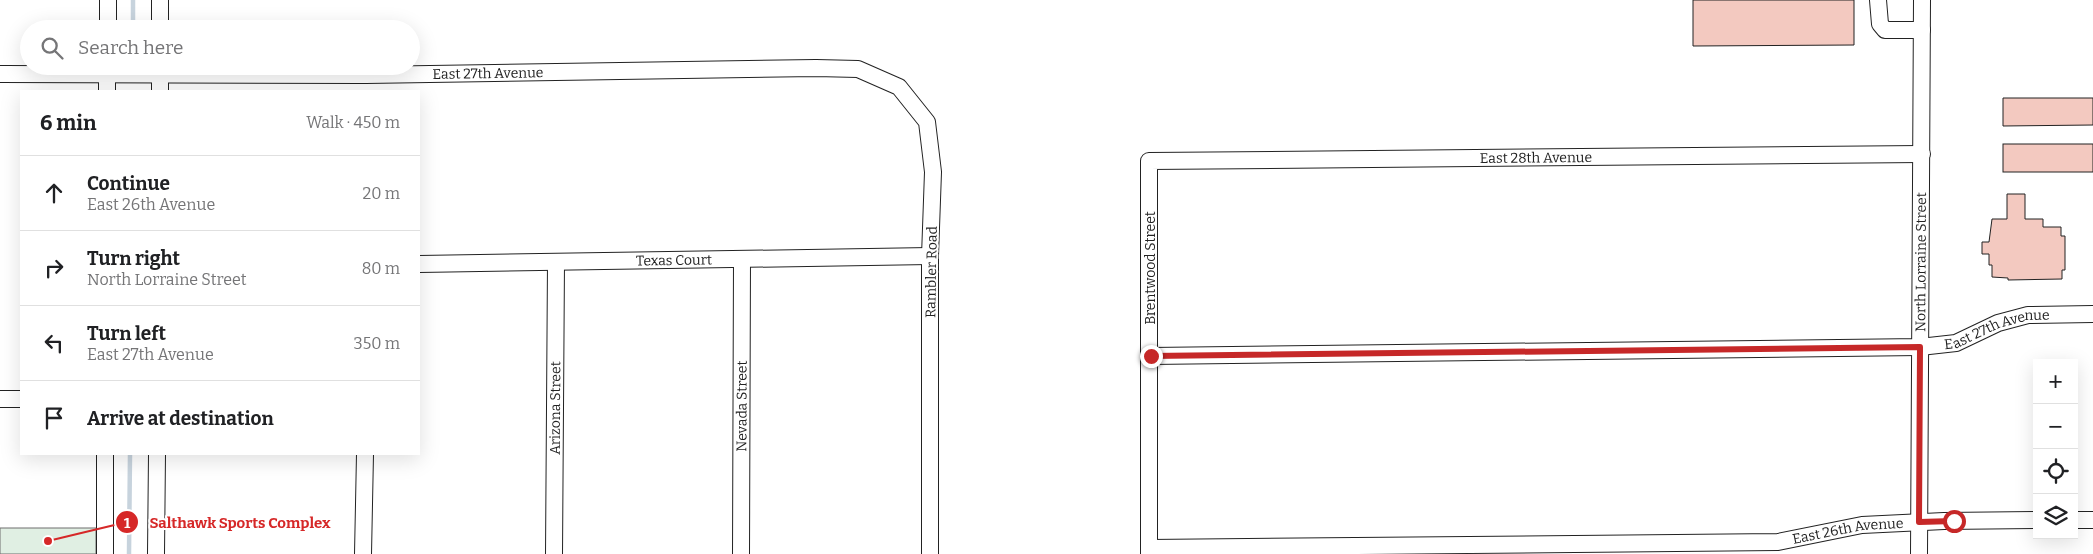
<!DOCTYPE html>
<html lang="en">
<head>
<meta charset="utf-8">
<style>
	:root { --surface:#fff; --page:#f6f6f6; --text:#202124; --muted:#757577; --line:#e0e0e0 }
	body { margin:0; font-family:Bitter,serif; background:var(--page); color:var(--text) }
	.controls { position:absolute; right:15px; bottom:15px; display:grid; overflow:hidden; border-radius:0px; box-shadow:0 5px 20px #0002 }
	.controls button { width:45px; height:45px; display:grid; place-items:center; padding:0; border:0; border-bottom:1px solid var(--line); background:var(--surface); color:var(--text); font:25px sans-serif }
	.stop { position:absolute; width:15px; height:15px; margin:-11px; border:4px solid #c62828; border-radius:50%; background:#fff }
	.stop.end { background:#c62828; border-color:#fff; box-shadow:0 1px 5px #0008 }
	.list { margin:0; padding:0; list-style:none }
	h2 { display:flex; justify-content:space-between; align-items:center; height:65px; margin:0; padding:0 20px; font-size:21px }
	h2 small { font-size:16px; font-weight:400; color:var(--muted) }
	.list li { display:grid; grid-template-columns:32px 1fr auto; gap:15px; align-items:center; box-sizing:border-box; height:75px; padding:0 20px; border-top:1px solid var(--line) }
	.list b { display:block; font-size:19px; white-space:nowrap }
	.list p { margin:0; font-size:16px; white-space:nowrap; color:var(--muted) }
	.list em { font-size:16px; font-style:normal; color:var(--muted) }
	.icon { flex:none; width:28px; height:28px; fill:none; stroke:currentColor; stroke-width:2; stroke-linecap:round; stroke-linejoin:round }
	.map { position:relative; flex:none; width:2093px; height:554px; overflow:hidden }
	.search { position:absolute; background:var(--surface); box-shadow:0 5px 20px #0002; left:20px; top:20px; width:400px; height:55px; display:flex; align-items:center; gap:12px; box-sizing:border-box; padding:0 18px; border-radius:28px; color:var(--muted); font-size:19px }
	.panel { position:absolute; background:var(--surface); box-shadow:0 5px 20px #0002; left:20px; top:90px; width:400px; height:365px; border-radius:0px }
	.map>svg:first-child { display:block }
	.green { fill:#e0efe3; stroke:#6f6f6f }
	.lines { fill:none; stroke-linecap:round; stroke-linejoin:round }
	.stream { stroke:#c7d3dd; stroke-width:4.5 }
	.building { fill:#f3c9c0; stroke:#222 }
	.minor-casing { stroke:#222; stroke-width:18 }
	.minor { stroke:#fff; stroke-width:16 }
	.route { stroke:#c62828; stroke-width:6 }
	.labels { text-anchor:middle; stroke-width:4; stroke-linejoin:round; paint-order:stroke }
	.street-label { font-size:14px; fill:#222; stroke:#fff }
	.leader { fill:none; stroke:#d62828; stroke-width:2 }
	.callout-dot { fill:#d62828; stroke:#fff; stroke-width:2 }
	.mark-label { font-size:15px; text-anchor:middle; font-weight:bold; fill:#fff }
	.callout-label { font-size:15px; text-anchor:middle; font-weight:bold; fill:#d62828; stroke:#fff; stroke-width:4; stroke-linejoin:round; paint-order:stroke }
</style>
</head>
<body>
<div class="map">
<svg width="2093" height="554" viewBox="0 0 2093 554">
	<rect width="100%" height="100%" fill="#fff"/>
	<rect class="green" x="0" y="528" width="96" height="26"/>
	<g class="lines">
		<g class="stream">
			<polyline points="133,29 133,0"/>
			<polyline points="129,554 130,454"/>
		</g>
	</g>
	<g class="building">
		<polygon points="1693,0 1854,0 1854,45 1693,46"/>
		<polygon points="2003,98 2093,98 2093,125 2003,126"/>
		<rect x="2003" y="144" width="90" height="28"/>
		<polygon points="2007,194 2025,194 2025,219 2043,219 2043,227 2061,227 2061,236 2065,236 2065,270 2062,270 2062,279 2008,280 2008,278 1992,277 1992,265 1989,265 1989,254 1982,254 1982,242 1989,242 1992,219 2007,219"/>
	</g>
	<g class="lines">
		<defs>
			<g id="minor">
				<polyline points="1878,0 1880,24 1885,30 1922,30"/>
				<polyline points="108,29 108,0"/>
				<polyline points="160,29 160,0"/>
				<path id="s1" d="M0,74L366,75L816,68L858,69L899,87L927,122L933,172L930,256V554"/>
				<polyline points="107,91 107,66"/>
				<polyline points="160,91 160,66"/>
				<path id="s2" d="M419,264L930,256"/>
				<path id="s3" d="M1151,356L1920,347L1956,343L1998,323L2028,315L2093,314"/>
				<polyline points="0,399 21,399"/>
				<polyline points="2074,520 2093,520"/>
				<path id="s4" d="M1149,548L1778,542L1862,525L1944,521L2037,520"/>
				<polyline points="105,554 105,454"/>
				<polyline points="156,554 157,454"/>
				<polyline points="363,554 365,454"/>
				<path id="s5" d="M554,554L556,262"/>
				<path id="s6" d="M741,554L742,260"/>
				<path id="s7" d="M1149,554V161L1922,154"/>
				<path id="s8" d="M1919,554L1922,0"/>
			</g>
		</defs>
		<use href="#minor" class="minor-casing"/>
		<use href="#minor" class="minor"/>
	</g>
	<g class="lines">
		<polyline class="route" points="1151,356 1920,347 1919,522 1954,521"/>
	</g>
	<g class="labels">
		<g class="street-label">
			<text dy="5" stroke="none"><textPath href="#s1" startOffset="488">East 27th Avenue</textPath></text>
			<text dy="5" stroke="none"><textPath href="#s7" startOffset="780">East 28th Avenue</textPath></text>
			<text dy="5" stroke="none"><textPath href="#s2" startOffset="255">Texas Court</textPath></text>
			<text dy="5" stroke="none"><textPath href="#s8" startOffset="292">North Lorraine Street</textPath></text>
			<text transform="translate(1150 268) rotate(-90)" y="5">Brentwood Street</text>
			<text transform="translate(931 272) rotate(-89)" y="5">Rambler Road</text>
			<text dy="5" stroke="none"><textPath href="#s3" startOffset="849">East 27th Avenue</textPath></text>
			<text dy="5" stroke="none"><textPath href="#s6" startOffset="148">Nevada Street</textPath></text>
			<text dy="5" stroke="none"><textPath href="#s5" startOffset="146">Arizona Street</textPath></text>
			<text dy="5" stroke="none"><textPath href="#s4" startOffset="700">East 26th Avenue</textPath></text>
		</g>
	</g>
	<path class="leader" d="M48 541L127 522"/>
	<g class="callout-dot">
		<circle cx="48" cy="541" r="5"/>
		<circle cx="127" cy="522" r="12"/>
	</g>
	<g class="mark-label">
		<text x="127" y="528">1</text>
	</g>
	<g class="callout-label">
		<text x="240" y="528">Salthawk Sports Complex</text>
	</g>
</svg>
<div class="controls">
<button>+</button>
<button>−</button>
<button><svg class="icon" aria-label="locate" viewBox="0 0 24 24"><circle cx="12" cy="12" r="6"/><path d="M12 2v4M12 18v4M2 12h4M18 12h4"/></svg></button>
<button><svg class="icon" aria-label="layers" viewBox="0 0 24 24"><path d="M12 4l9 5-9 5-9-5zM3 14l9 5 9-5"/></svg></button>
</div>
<div class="stop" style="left:1954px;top:521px"></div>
<div class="stop end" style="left:1151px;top:356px"></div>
<div class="search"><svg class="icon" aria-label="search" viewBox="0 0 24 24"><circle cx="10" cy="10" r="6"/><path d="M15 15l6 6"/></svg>Search here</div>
<section class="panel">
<h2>6 min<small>Walk · 450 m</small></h2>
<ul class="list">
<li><svg class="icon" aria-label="ahead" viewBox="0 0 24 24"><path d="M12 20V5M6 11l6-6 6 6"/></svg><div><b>Continue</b><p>East 26th Avenue</p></div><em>20 m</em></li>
<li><svg class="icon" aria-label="right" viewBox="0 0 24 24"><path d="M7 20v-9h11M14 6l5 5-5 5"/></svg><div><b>Turn right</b><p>North Lorraine Street</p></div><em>80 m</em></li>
<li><svg class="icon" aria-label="left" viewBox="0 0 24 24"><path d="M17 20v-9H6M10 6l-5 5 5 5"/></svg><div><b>Turn left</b><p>East 27th Avenue</p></div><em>350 m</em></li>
<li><svg class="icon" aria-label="arrive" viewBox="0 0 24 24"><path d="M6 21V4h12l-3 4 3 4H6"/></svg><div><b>Arrive at destination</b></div></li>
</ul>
</section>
</div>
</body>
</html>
